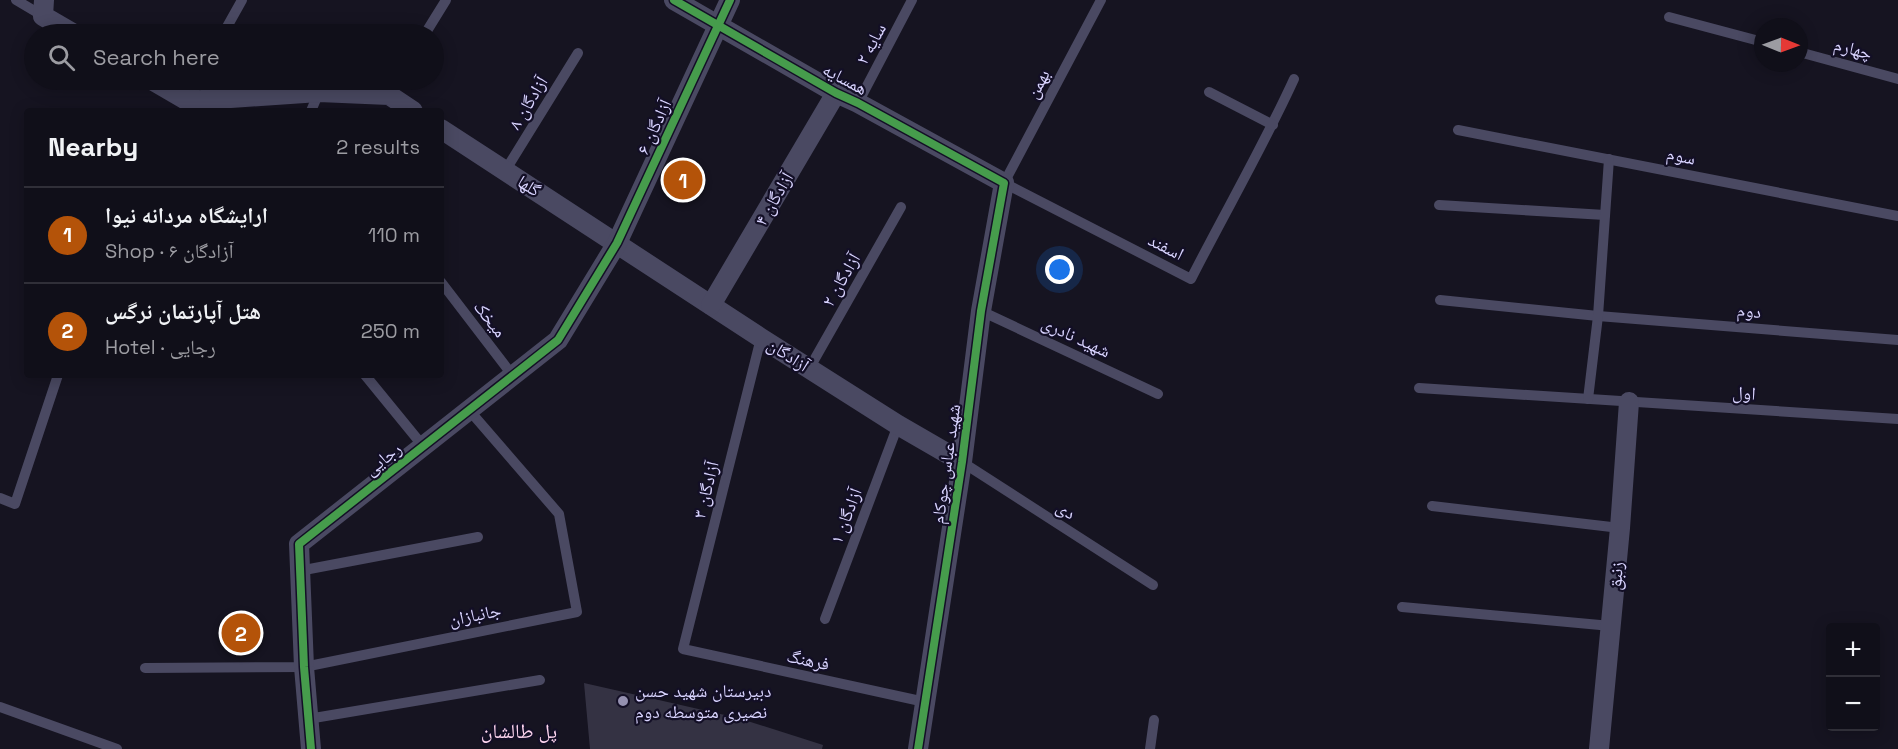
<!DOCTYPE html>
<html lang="en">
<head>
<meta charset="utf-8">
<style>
	:root { --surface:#100f19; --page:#191822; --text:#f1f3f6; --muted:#9c9ca2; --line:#302f38; --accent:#b45309 }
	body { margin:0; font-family:"Space Grotesk","Noto Naskh Arabic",sans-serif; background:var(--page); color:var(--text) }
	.controls { position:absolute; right:18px; bottom:18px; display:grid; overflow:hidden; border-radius:6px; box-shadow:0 3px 15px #0003 }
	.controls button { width:54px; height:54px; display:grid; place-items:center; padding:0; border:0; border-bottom:2px solid var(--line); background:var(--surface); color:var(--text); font:30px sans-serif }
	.compass { position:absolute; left:1754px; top:18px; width:54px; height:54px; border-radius:50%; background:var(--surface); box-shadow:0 3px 15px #0003; rotate:91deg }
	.you { position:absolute; left:1060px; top:270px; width:21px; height:21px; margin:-15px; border:4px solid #fff; border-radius:50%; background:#1a73e8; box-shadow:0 0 0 9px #1a73e833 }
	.badge { display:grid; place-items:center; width:39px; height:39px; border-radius:50%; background:var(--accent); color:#fff; font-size:20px; font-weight:700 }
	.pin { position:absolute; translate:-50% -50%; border:3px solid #fff; box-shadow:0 2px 6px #0006 }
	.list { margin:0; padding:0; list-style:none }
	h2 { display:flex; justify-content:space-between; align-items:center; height:78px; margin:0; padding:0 24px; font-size:26px }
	h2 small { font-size:20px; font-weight:400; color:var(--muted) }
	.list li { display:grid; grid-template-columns:39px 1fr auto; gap:18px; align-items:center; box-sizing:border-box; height:96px; padding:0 24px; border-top:2px solid var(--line) }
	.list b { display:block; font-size:22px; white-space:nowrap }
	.list p { margin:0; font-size:20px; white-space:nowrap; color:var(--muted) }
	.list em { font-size:20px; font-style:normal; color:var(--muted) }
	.icon { flex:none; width:33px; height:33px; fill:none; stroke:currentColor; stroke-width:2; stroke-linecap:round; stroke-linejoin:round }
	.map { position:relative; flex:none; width:1898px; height:749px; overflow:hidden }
	.search { position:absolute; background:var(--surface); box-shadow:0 3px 15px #0003; left:24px; top:24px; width:420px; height:66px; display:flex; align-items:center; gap:15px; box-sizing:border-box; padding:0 21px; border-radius:33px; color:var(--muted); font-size:22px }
	.panel { position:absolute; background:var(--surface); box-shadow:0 3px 15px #0003; left:24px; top:108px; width:420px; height:270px; border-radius:6px }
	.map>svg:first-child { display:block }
	.building { fill:#343243 }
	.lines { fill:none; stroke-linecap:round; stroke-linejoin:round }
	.lane { stroke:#4a4962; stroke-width:10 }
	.street { stroke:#4a4962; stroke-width:20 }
	.cycleway-casing { stroke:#130f26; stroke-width:11 }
	.cycleway { stroke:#469c4c; stroke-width:8 }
	.poi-dot { fill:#9591b1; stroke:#130f26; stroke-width:2 }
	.labels { text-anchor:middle; stroke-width:4.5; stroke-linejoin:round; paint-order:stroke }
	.street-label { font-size:18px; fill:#d9d4ff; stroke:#130f26 }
	.poi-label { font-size:18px; fill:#d9d4ff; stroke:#130f26; text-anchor:start }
	.neighbourhood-label { font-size:20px; fill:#ffd6f0; stroke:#130f26 }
</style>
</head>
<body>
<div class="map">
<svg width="1898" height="749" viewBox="0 0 1898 749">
	<rect width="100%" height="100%" fill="#161421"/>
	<polygon class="building" points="584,683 738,718 823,745 822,749 590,749"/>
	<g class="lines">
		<g class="lane">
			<polyline points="16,0 43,16"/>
			<path d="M1101,0L1004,183L1191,279C1225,212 1263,147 1294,79"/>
			<polyline points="1669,17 1763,42"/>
			<polyline points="223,34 242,0"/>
			<polyline points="425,34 446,0"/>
			<polyline points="1799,52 1898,79"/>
			<polyline points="1209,92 1273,125"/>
			<polyline points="389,95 399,80"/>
			<polyline points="858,103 912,0"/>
			<polyline points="184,111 199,80"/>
			<polyline points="311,111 319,92"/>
			<polyline points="1458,130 1898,216"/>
			<polyline points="505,171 578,53"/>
			<polyline points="1439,205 1605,215"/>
			<polyline points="441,282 513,376"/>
			<polyline points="1440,300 1598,316 1898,340"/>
			<polyline points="981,311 1158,394"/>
			<polyline points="761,338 683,649 925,702"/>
			<polyline points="809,369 901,207"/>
			<polyline points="365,375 423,446"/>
			<polyline points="1419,388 1898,419"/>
			<polyline points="1588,399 1598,316 1609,159"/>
			<polyline points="962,462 1153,585"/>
			<polyline points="0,498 15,504 58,375"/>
			<polyline points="1432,506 1620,528"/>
			<polyline points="299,571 478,537"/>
			<polyline points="1402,607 1611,626"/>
			<polyline points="825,619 898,425"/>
			<polyline points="145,668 304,667 577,612 559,514 469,410"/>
			<polyline points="0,707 117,749"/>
			<polyline points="308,719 540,680"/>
			<polyline points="1150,749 1154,720"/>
		</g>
		<g class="street">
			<polyline points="44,0 43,16 74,34"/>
			<polyline points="674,0 836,93 858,103 1004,183 981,311 962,462 918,749"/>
			<polyline points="152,80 188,101 319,92 389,95 413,111"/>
			<polyline points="441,129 761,338 898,425 962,462"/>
			<polyline points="711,305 836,93"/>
			<polyline points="311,749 304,667 299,544 558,340 617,243 730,0"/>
			<polyline points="1599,749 1620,528 1629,402"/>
		</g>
		<defs>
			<g id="cycleway">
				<polyline points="674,0 836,93 858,103 1004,183 981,311 962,462 918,749"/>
				<polyline points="311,749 304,667 299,544 558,340 617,243 730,0"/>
			</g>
		</defs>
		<use href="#cycleway" class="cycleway-casing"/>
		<use href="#cycleway" class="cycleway"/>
	</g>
	<circle class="poi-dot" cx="623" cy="701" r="6"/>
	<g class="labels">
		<g class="street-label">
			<text transform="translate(871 44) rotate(-62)" y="6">سایه ۲</text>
			<text transform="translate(1853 49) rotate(15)" y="6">چهارم</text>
			<text transform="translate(845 79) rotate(28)" y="6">همسایه</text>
			<text transform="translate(1038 84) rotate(-62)" y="6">بهمن</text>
			<text transform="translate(528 103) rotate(-59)" y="6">آزادگان ۸</text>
			<text transform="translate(654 127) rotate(-65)" y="6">آزادگان ۶</text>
			<text transform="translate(1681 156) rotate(11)" y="6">سوم</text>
			<text transform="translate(529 186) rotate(33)" y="6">گلها</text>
			<text transform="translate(774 199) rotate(-60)" y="6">آزادگان ۴</text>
			<text transform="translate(1166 247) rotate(27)" y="6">اسفند</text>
			<text transform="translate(841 280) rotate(-60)" y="6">آزادگان ۲</text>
			<text transform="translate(1749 311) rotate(5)" y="6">دوم</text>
			<text transform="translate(490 319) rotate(52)" y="6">میخک</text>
			<text transform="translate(1076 337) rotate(25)" y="6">شهید نادری</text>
			<text transform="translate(788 355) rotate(33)" y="6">آزادگان</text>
			<text transform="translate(1744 393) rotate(4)" y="6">اول</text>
			<text transform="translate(383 459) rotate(-38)" y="6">رجایی</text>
			<text transform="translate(946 464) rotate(-82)" y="6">شهید عباس چوکام</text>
			<text transform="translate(706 490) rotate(-76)" y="6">آزادگان ۳</text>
			<text transform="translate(1066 510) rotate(33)" y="6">دی</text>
			<text transform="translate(846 516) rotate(-69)" y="6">آزادگان ۱</text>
			<text transform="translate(1616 576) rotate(-85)" y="6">زنبق</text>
			<text transform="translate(475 615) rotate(-11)" y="6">جانبازان</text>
			<text transform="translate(808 660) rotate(12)" y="6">فرهنگ</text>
		</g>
		<g class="poi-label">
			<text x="635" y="697">دبیرستان شهید حسن<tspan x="635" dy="21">نصیری متوسطه دوم</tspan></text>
		</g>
		<g class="neighbourhood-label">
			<text x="519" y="738">پل طالشان</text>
		</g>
	</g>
</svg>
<div class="controls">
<button>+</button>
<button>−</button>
</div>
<svg class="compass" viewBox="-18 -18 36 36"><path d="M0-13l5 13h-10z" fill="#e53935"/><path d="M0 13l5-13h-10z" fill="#9c9ca2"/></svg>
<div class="you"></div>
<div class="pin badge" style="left:683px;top:180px">1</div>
<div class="pin badge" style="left:241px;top:633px">2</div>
<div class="search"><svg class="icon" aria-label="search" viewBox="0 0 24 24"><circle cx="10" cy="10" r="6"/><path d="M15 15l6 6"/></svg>Search here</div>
<section class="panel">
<h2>Nearby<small>2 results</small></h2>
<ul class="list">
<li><span class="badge">1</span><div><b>ارایشگاه مردانه نیوا</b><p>Shop · آزادگان ۶</p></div><em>110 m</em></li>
<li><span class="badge">2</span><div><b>هتل آپارتمان نرگس</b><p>Hotel · رجایی</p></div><em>250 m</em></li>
</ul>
</section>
</div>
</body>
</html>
